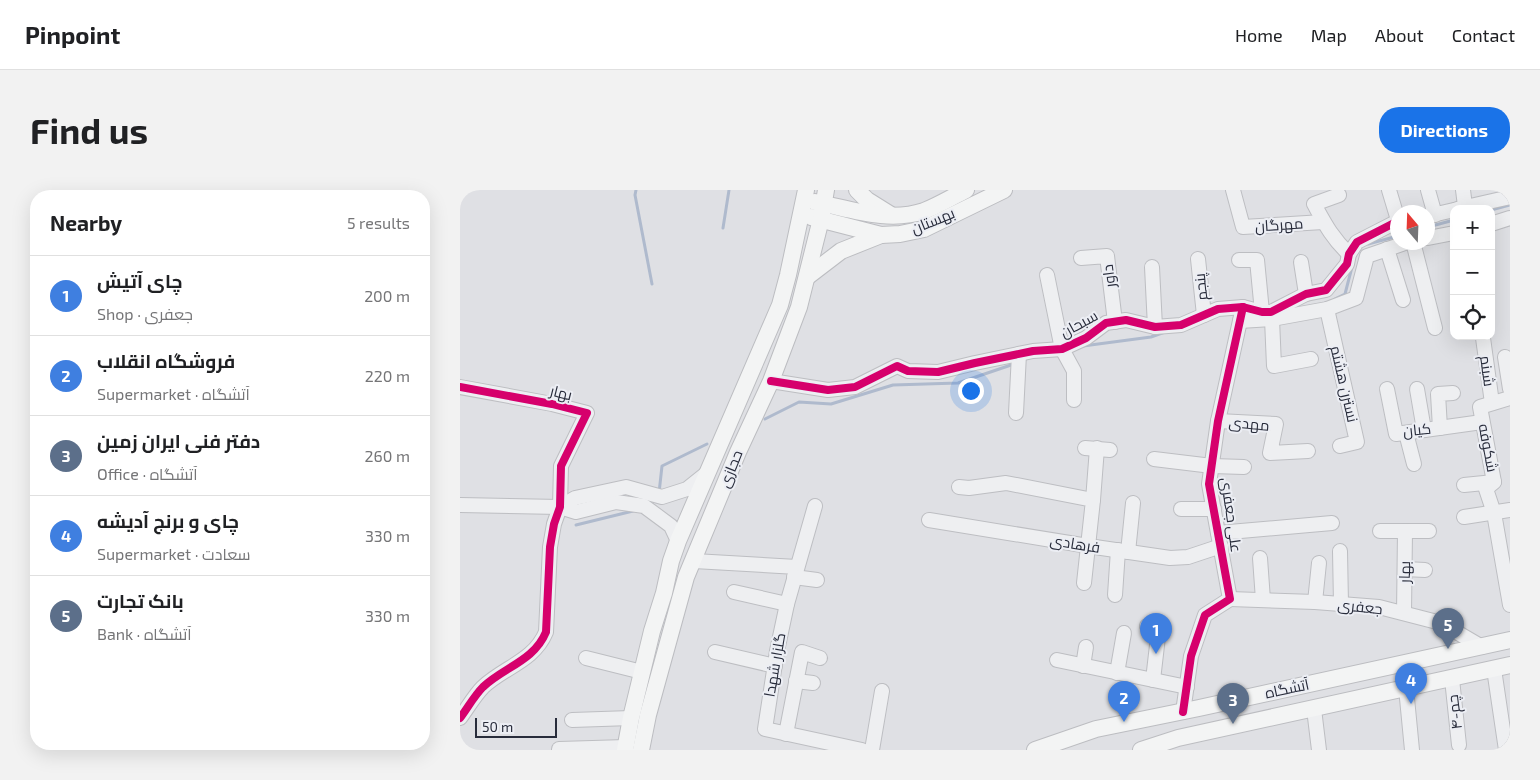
<!DOCTYPE html>
<html lang="en">
<head>
<meta charset="utf-8">
<style>
	:root { --surface:#fff; --page:#f2f2f2; --text:#202124; --muted:#757577; --line:#e0e0e0; --accent:#1a73e8 }
	body { margin:0; font-family:"Exo 2",Cairo,sans-serif; background:var(--page); color:var(--text) }
	.controls { position:absolute; right:15px; top:15px; display:grid; overflow:hidden; border-radius:10px; box-shadow:0 5px 20px #0002 }
	.controls button { width:45px; height:45px; display:grid; place-items:center; padding:0; border:0; border-bottom:1px solid var(--line); background:var(--surface); color:var(--text); font:25px sans-serif }
	.compass { position:absolute; left:930px; top:15px; width:45px; height:45px; border-radius:50%; background:var(--surface); box-shadow:0 5px 20px #0002; rotate:341deg }
	.scale { position:absolute; left:15px; bottom:12px; width:82px; box-sizing:border-box; padding-left:5px; border:2px solid #282c3b; border-top:0; font-size:14px; line-height:18px; white-space:nowrap; color:#282c3b; -webkit-text-stroke:4px #eceef4; paint-order:stroke }
	.you { position:absolute; left:510px; top:200px; width:18px; height:18px; margin:-12px; border:4px solid #fff; border-radius:50%; background:#1a73e8; box-shadow:0 0 0 8px #1a73e833 }
	.badge { display:grid; place-items:center; width:32px; height:32px; border-radius:50%; background:var(--accent); color:#fff; font-size:16px; font-weight:700 }
	.pin { position:absolute; translate:-50% -41px; filter:drop-shadow(0 1px 2px #0008) }
	.pin::after { content:''; position:absolute; top:26px; width:18px; height:15px; background:inherit; clip-path:polygon(0 0,100% 0,50% 100%) }
	.list { margin:0; padding:0; list-style:none }
	h2 { display:flex; justify-content:space-between; align-items:center; height:65px; margin:0; padding:0 20px; font-size:21px }
	h2 small { font-size:16px; font-weight:400; color:var(--muted) }
	.list li { display:grid; grid-template-columns:32px 1fr auto; gap:15px; align-items:center; box-sizing:border-box; height:80px; padding:0 20px; border-top:1px solid var(--line) }
	.list b { display:block; font-size:19px; white-space:nowrap }
	.list p { margin:0; font-size:16px; white-space:nowrap; color:var(--muted) }
	.list em { font-size:16px; font-style:normal; color:var(--muted) }
	.icon { flex:none; width:28px; height:28px; fill:none; stroke:currentColor; stroke-width:2; stroke-linecap:round; stroke-linejoin:round }
	.map { position:relative; flex:none; width:1050px; height:560px; overflow:hidden; border-radius:20px }
	header { display:flex; align-items:center; gap:30px; box-sizing:border-box; height:70px; padding:0 25px; background:var(--surface); border-bottom:1px solid var(--line) }
	header strong { font-size:24px }
	nav { display:flex; gap:28px; margin-inline-start:auto; font-size:18px }
	.intro { display:flex; align-items:center; justify-content:space-between; box-sizing:border-box; height:120px; padding:0 30px }
	h1 { margin:0; font-size:35px }
	.button { padding:12px 22px; border-radius:20px; background:var(--accent); color:#fff; font-size:18px; font-weight:700 }
	main { display:flex; gap:30px; padding:0 30px }
	aside { flex:1; background:var(--surface); border-radius:20px; box-shadow:0 5px 20px #0002 }
	.map>svg:first-child { display:block }
	.lines { fill:none; stroke-linecap:round; stroke-linejoin:round }
	.stream { stroke:#afbacd; stroke-width:3 }
	.minor-casing { stroke:#bdbec2; stroke-width:16 }
	.major-casing { stroke:#bcbdc1; stroke-width:18 }
	.minor { stroke:#eeeff1; stroke-width:14 }
	.major { stroke:#f3f4f4; stroke-width:16 }
	.cycleway-casing { stroke:#eceef4; stroke-width:11 }
	.cycleway { stroke:#d6006c; stroke-width:8 }
	.labels { text-anchor:middle; stroke-width:4; stroke-linejoin:round; paint-order:stroke }
	.street-label { font-size:15px; fill:#282c3b; stroke:#eceef4 }
</style>
</head>
<body>
<header>
<strong>Pinpoint</strong>
<nav><a>Home</a><a>Map</a><a>About</a><a>Contact</a></nav>
</header>
<div class="intro"><h1>Find us</h1><a class="button">Directions</a></div>
<main>
<aside>
<h2>Nearby<small>5 results</small></h2>
<ul class="list">
<li><span class="badge" style="background:#3f7fe0">1</span><div><b>چای آتیش</b><p>Shop · جعفری</p></div><em>200 m</em></li>
<li><span class="badge" style="background:#3f7fe0">2</span><div><b>فروشگاه انقلاب</b><p>Supermarket · آتشگاه</p></div><em>220 m</em></li>
<li><span class="badge" style="background:#5c6f8a">3</span><div><b>دفتر فنی ایران زمین</b><p>Office · آتشگاه</p></div><em>260 m</em></li>
<li><span class="badge" style="background:#3f7fe0">4</span><div><b>چای و برنج آدیشه</b><p>Supermarket · سعادت</p></div><em>330 m</em></li>
<li><span class="badge" style="background:#5c6f8a">5</span><div><b>بانک تجارت</b><p>Bank · آتشگاه</p></div><em>330 m</em></li>
</ul>
</aside>
<div class="map">
<svg width="1050" height="560" viewBox="0 0 1050 560">
	<rect width="100%" height="100%" fill="#dfe0e4"/>
	<g class="lines">
		<g class="stream">
			<polyline points="176,0 175,5 192,94"/>
			<polyline points="1031,20 1050,15"/>
			<polyline points="968,37 994,30"/>
			<polyline points="263,38 269,0"/>
			<polyline points="908,54 938,46"/>
			<polyline points="875,109 885,104 892,77"/>
			<polyline points="623,156 691,147 705,142"/>
			<polyline points="305,229 339,212 371,214 433,195 498,193 554,174"/>
			<polyline points="199,303 202,276 247,254"/>
			<polyline points="116,335 173,321"/>
		</g>
		<defs>
			<g id="minor">
				<polyline points="773,0 783,37 863,32"/>
				<polyline points="929,0 938,30"/>
				<polyline points="968,0 975,25"/>
				<polyline points="1003,0 1005,16"/>
				<path d="M879,5L854,14C865,34 872,48 889,64"/>
				<polyline points="997,19 1050,7"/>
				<polyline points="968,26 994,20"/>
				<polyline points="1031,34 1050,28"/>
				<polyline points="968,48 994,43"/>
				<polyline points="953,52 975,138"/>
				<polyline points="927,59 943,110"/>
				<polyline points="621,68 647,66 655,132"/>
				<polyline points="738,69 744,125"/>
				<polyline points="779,70 797,70 802,122"/>
				<polyline points="841,72 846,104"/>
				<polyline points="692,77 695,137"/>
				<polyline points="587,85 602,159 614,181 614,210"/>
				<polyline points="867,119 897,252 880,256"/>
				<polyline points="812,129 814,176 851,169"/>
				<polyline points="780,131 812,129 867,119 896,108 907,66 948,52"/>
				<polyline points="1023,148 1032,213"/>
				<polyline points="1045,167 1050,199"/>
				<polyline points="311,191 368,200 395,197 437,176 448,181 478,182 515,173 573,161 602,159 626,148 646,133 666,130 695,137 721,135 758,119 783,117 802,122 811,122 846,104 866,100 887,74 889,64 897,52 938,31"/>
				<path d="M0,197L92,214L127,223L101,276L100,317L94,334L90,357L86,442C74,471 44,477 23,497C14,506 7,519 0,528"/>
				<polyline points="927,199 936,244 1022,232"/>
				<polyline points="957,199 964,240"/>
				<polyline points="1050,208 1020,217 1034,292 1026,299 1034,323 1050,415"/>
				<polyline points="556,223 559,164"/>
				<polyline points="758,231 816,234 810,263 848,261"/>
				<polyline points="980,238 978,204 993,203"/>
				<polyline points="946,243 954,274"/>
				<polyline points="625,258 650,260"/>
				<polyline points="694,269 752,276 784,277"/>
				<polyline points="1004,295 1034,292"/>
				<polyline points="499,297 509,298 546,293 633,310 624,393"/>
				<polyline points="633,310 637,258"/>
				<polyline points="0,315 100,317 116,322 156,312 184,316 211,336 218,351"/>
				<polyline points="355,316 327,414 317,461 305,539 402,560"/>
				<polyline points="100,317 115,308 166,297 202,307 227,299 247,283"/>
				<polyline points="721,319 754,319"/>
				<polyline points="1004,327 1050,320"/>
				<polyline points="469,330 628,356 710,368 728,367 761,356"/>
				<polyline points="920,341 969,341"/>
				<polyline points="758,343 872,333"/>
				<polyline points="880,361 881,414"/>
				<polyline points="668,362 673,313"/>
				<polyline points="800,368 803,410"/>
				<polyline points="234,371 337,377"/>
				<polyline points="945,379 965,380"/>
				<polyline points="334,387 357,390"/>
				<polyline points="274,402 327,414"/>
				<polyline points="655,405 658,360"/>
				<polyline points="770,409 855,412 919,417 981,433 1022,457"/>
				<polyline points="855,412 859,373"/>
				<polyline points="944,423 945,341"/>
				<polyline points="687,436 699,438 693,490"/>
				<polyline points="255,462 315,476"/>
				<polyline points="126,468 182,482"/>
				<polyline points="597,470 727,497"/>
				<polyline points="623,476 626,457"/>
				<polyline points="1034,479 1046,560"/>
				<polyline points="657,483 664,443"/>
				<polyline points="992,489 999,555"/>
				<polyline points="336,491 353,493"/>
				<polyline points="946,498 952,560"/>
				<polyline points="854,519 859,560"/>
				<polyline points="723,522 731,466 745,425 770,409 749,294 758,231 783,117"/>
				<polyline points="112,530 171,528"/>
				<polyline points="326,544 342,462 360,468"/>
				<polyline points="99,559 166,557"/>
				<polyline points="412,560 422,501"/>
			</g>
			<g id="major">
				<polyline points="397,0 407,10 431,25"/>
				<path d="M355,12C391,19 428,33 464,21C479,15 492,7 506,0"/>
				<polyline points="351,27 421,45 440,44 464,39 544,0"/>
				<polyline points="347,87 381,61 421,45"/>
				<polyline points="165,560 171,528 192,441 204,403 211,371 218,351 320,115 328,85 346,0"/>
				<polyline points="181,560 188,525 226,387 278,262 311,191 339,117 361,29 366,0"/>
				<polyline points="575,560 636,539 739,518 1050,450"/>
				<polyline points="681,560 718,548 1050,475"/>
			</g>
		</defs>
		<use href="#minor" class="minor-casing"/>
		<use href="#major" class="major-casing"/>
		<use href="#minor" class="minor"/>
		<use href="#major" class="major"/>
		<defs>
			<g id="cycleway">
				<polyline points="311,191 368,200 395,197 437,176 448,181 478,182 515,173 573,161 602,159 626,148 646,133 666,130 695,137 721,135 758,119 783,117 802,122 811,122 846,104 866,100 887,74 889,64 897,52 938,31"/>
				<path d="M0,197L92,214L127,223L101,276L100,317L94,334L90,357L86,442C74,471 44,477 23,497C14,506 7,519 0,528"/>
				<polyline points="723,522 731,466 745,425 770,409 749,294 758,231 783,117"/>
			</g>
		</defs>
		<use href="#cycleway" class="cycleway-casing"/>
		<use href="#cycleway" class="cycleway"/>
	</g>
	<g class="labels">
		<g class="street-label">
			<text transform="translate(473 31) rotate(-22)" y="5">بهستان</text>
			<text transform="translate(819 35) rotate(-4)" y="5">مهرگان</text>
			<text transform="translate(649 86) rotate(-97)" y="5">داور</text>
			<text transform="translate(741 97) rotate(-96)" y="5">پنجم</text>
			<text transform="translate(619 134) rotate(-29)" y="5">سبحان</text>
			<text transform="translate(1027 181) rotate(82)" y="5">شبنم</text>
			<text transform="translate(884 194) rotate(77)" y="5">نسترن هشتم</text>
			<text transform="translate(101 203) rotate(14)" y="5">بهار</text>
			<text transform="translate(789 234) rotate(5)" y="5">مهدی</text>
			<text transform="translate(957 240) rotate(-6)" y="5">کیان</text>
			<text transform="translate(1028 258) rotate(79)" y="5">شکوفه</text>
			<text transform="translate(271 279) rotate(-68)" y="5">حجازی</text>
			<text transform="translate(771 325) rotate(82)" y="5">علی جعفری</text>
			<text transform="translate(615 354) rotate(9)" y="5">فرهادی</text>
			<text transform="translate(945 382) rotate(-89)" y="5">بهار</text>
			<text transform="translate(900 417) rotate(6)" y="5">جعفری</text>
			<text transform="translate(315 475) rotate(-80)" y="5">گلزار شهدا</text>
			<text transform="translate(827 499) rotate(-12)" y="5">آتشگاه</text>
			<text transform="translate(995 522) rotate(-97)" y="5">۴-چم</text>
		</g>
	</g>
</svg>
<div class="controls">
<button>+</button>
<button>−</button>
<button><svg class="icon" aria-label="locate" viewBox="0 0 24 24"><circle cx="12" cy="12" r="6"/><path d="M12 2v4M12 18v4M2 12h4M18 12h4"/></svg></button>
</div>
<svg class="compass" viewBox="-18 -18 36 36"><path d="M0-13l5 13h-10z" fill="#e53935"/><path d="M0 13l5-13h-10z" fill="#757577"/></svg>
<div class="scale">50 m</div>
<div class="you"></div>
<div class="pin badge" style="left:696px;top:464px;background:#3f7fe0">1</div>
<div class="pin badge" style="left:664px;top:532px;background:#3f7fe0">2</div>
<div class="pin badge" style="left:773px;top:534px;background:#5c6f8a">3</div>
<div class="pin badge" style="left:951px;top:514px;background:#3f7fe0">4</div>
<div class="pin badge" style="left:988px;top:459px;background:#5c6f8a">5</div>
</div>
</main>
</body>
</html>
